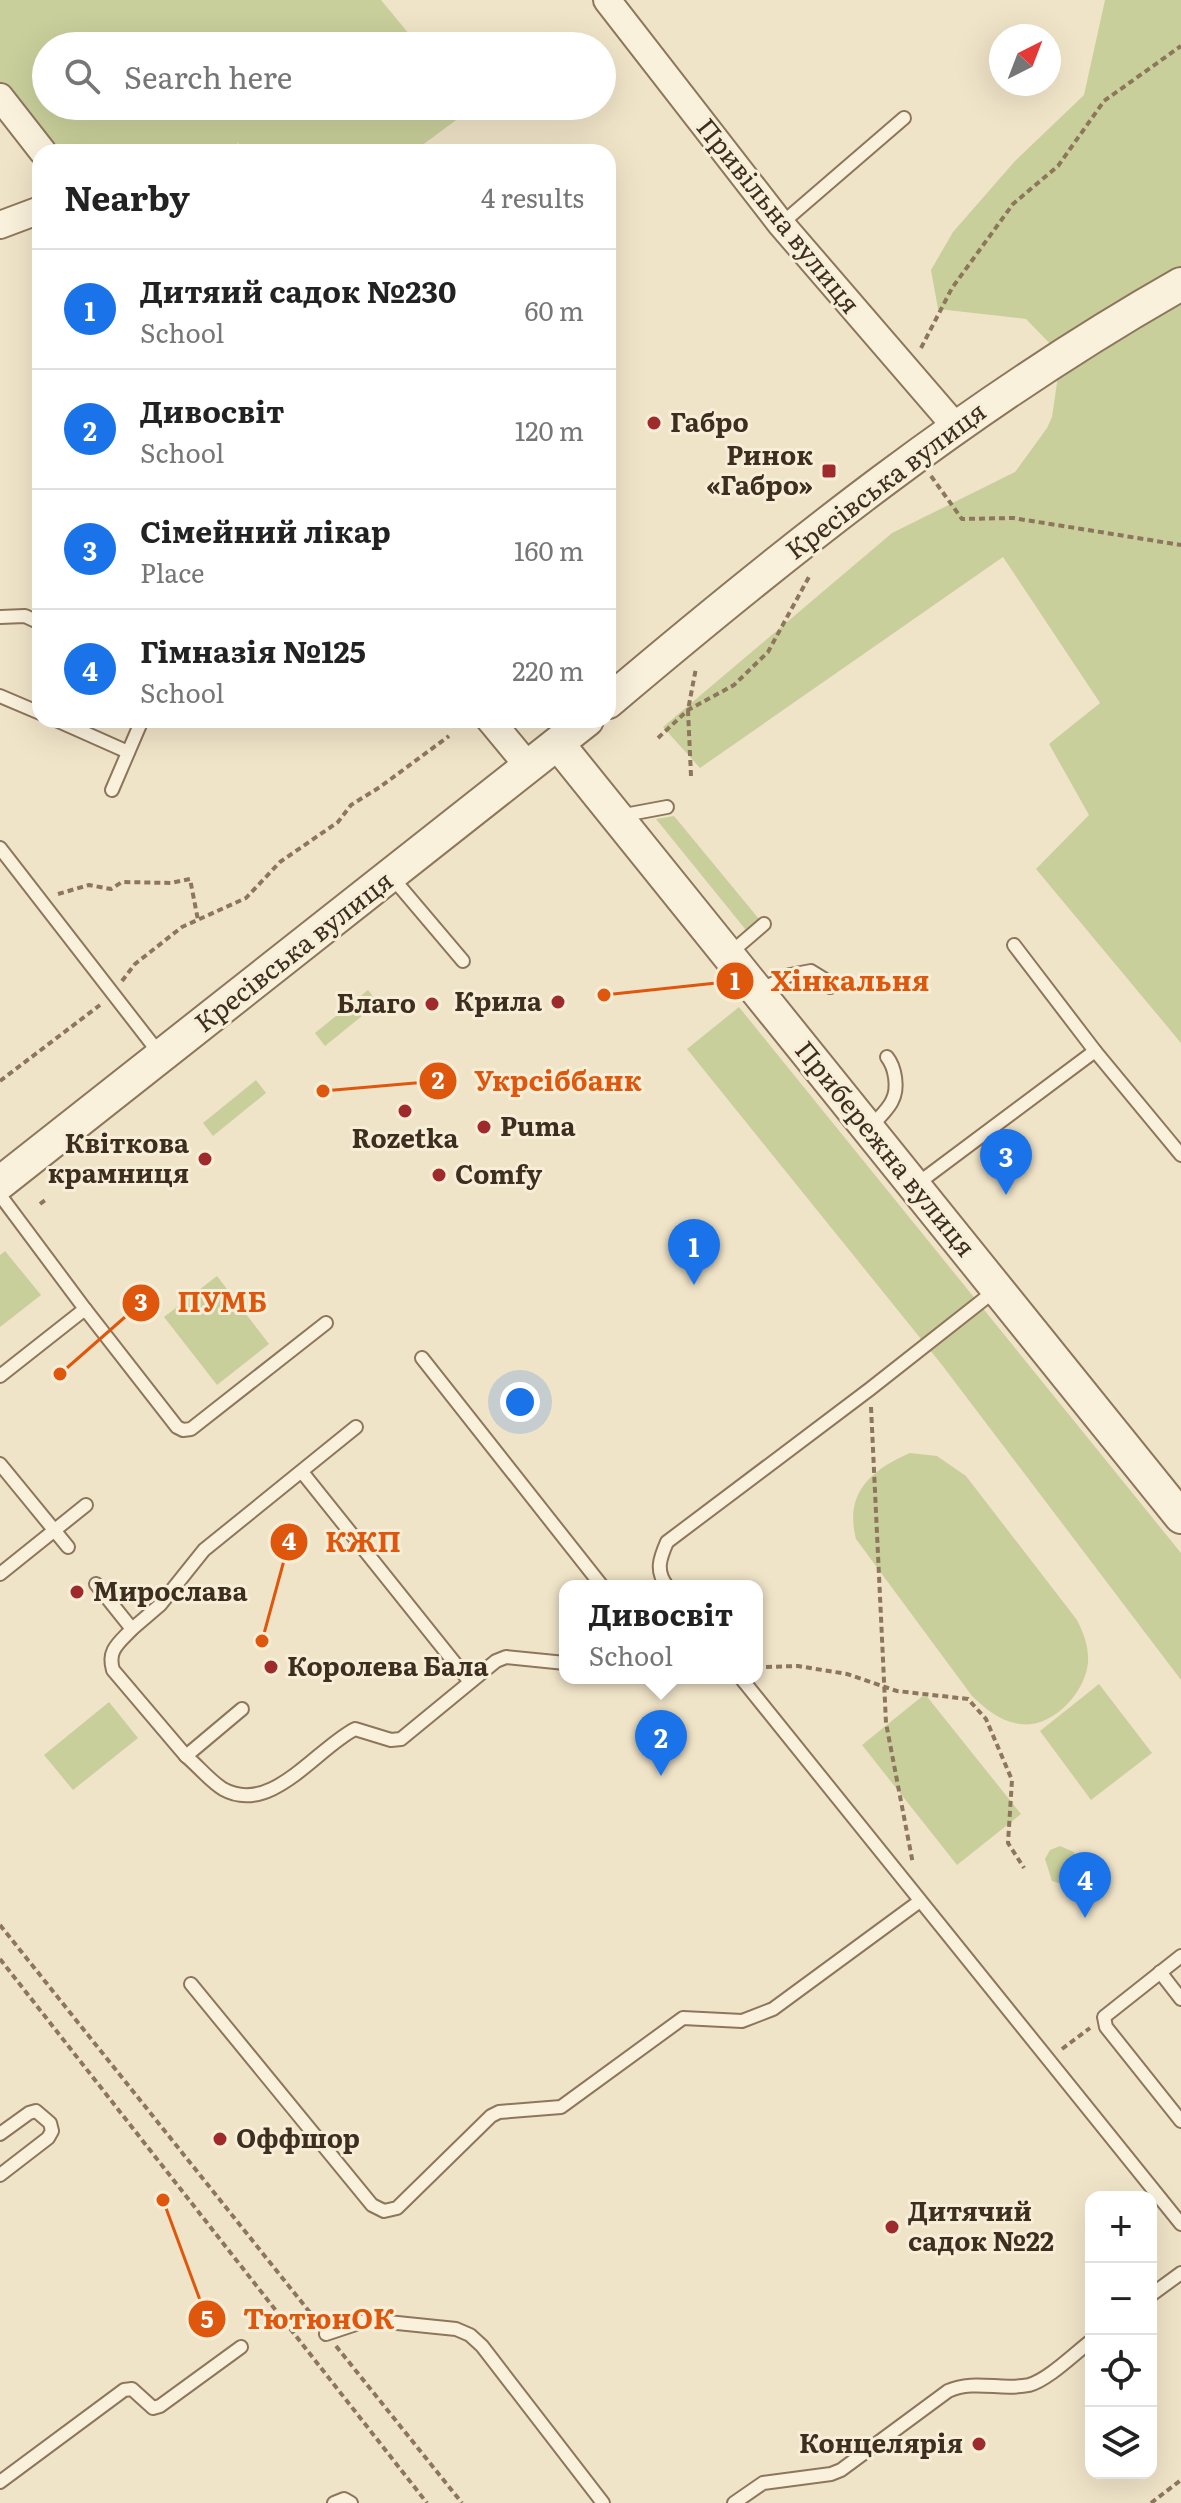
<!DOCTYPE html>
<html lang="en">
<head>
<meta charset="utf-8">
<style>
	:root { --surface:#fff; --page:#f2f2f2; --text:#222; --muted:#767676; --line:#e0e0e0; --accent:#1a73e8 }
	body { margin:0; font-family:Literata,serif; background:var(--page); color:var(--text) }
	.controls { position:absolute; right:24px; bottom:24px; display:grid; overflow:hidden; border-radius:16px; box-shadow:0 8px 32px #0002 }
	.controls button { width:72px; height:72px; display:grid; place-items:center; padding:0; border:0; border-bottom:2px solid var(--line); background:var(--surface); color:var(--text); font:40px sans-serif }
	.compass { position:absolute; left:989px; top:24px; width:72px; height:72px; border-radius:50%; background:var(--surface); box-shadow:0 8px 32px #0002; rotate:42deg }
	.you { position:absolute; left:520px; top:1402px; width:28px; height:28px; margin:-20px; border:6px solid #fff; border-radius:50%; background:#1a73e8; box-shadow:0 0 0 12px #1a73e833 }
	.badge { display:grid; place-items:center; width:52px; height:52px; border-radius:50%; background:var(--accent); color:#fff; font-size:26px; font-weight:700 }
	.pin { position:absolute; translate:-50% -66px; filter:drop-shadow(0 2px 4px #0008) }
	.pin::after { content:''; position:absolute; top:42px; width:28px; height:24px; background:inherit; clip-path:polygon(0 0,100% 0,50% 100%) }
	.popup { position:absolute; left:559px; top:1580px; width:204px; height:104px; box-sizing:border-box; display:grid; place-content:center; border-radius:16px; background:var(--surface); filter:drop-shadow(0 2px 6px #0005); font-size:26px; white-space:nowrap; color:var(--muted) }
	.popup b { font-size:30px; color:var(--text) }
	.popup::after { content:''; position:absolute; left:50%; top:100%; margin-left:-16px; border:16px solid transparent; border-top-color:var(--surface) }
	.list { margin:0; padding:0; list-style:none }
	h2 { display:flex; justify-content:space-between; align-items:center; height:104px; margin:0; padding:0 32px; font-size:34px }
	h2 small { font-size:26px; font-weight:400; color:var(--muted) }
	.list li { display:grid; grid-template-columns:52px 1fr auto; gap:24px; align-items:center; box-sizing:border-box; height:120px; padding:0 32px; border-top:2px solid var(--line) }
	.list b { display:block; font-size:30px; white-space:nowrap }
	.list p { margin:0; font-size:26px; white-space:nowrap; color:var(--muted) }
	.list em { font-size:26px; font-style:normal; color:var(--muted) }
	.icon { flex:none; width:44px; height:44px; fill:none; stroke:currentColor; stroke-width:2; stroke-linecap:round; stroke-linejoin:round }
	.map { position:relative; flex:none; width:1181px; height:2503px; overflow:hidden }
	.search { position:absolute; background:var(--surface); box-shadow:0 8px 32px #0002; left:32px; top:32px; width:584px; height:88px; display:flex; align-items:center; gap:20px; box-sizing:border-box; padding:0 28px; border-radius:44px; color:var(--muted); font-size:30px }
	.panel { position:absolute; background:var(--surface); box-shadow:0 8px 32px #0002; left:32px; top:144px; width:584px; height:584px; border-radius:24px }
	.map>svg:first-child { display:block }
	.green { fill:#c9cf9b }
	.lines { fill:none; stroke-linecap:round; stroke-linejoin:round }
	.service-casing { stroke:#8d765c; stroke-width:16 }
	.minor-casing { stroke:#8d765c; stroke-width:30 }
	.tertiary-casing { stroke:#8d765c; stroke-width:36 }
	.path { stroke:#8d765c; stroke-width:4; stroke-dasharray:6 4; stroke-linecap:butt }
	.service { stroke:#faf1dc; stroke-width:12 }
	.minor { stroke:#faf1dc; stroke-width:26 }
	.tertiary { stroke:#faf1dc; stroke-width:32 }
	.poi-dot { fill:#9e2a2b; stroke:#f7eed8; stroke-width:3 }
	.labels { text-anchor:middle; stroke-width:6; stroke-linejoin:round; paint-order:stroke }
	.street-label { font-size:26px; fill:#3d2e20; stroke:#f7eed8 }
	.poi-label { font-size:26px; font-weight:bold; fill:#3d2e20; stroke:#f7eed8; text-anchor:start }
	.leader { fill:none; stroke:#df570d; stroke-width:3 }
	.callout-dot { fill:#df570d; stroke:#f7eed8; stroke-width:3 }
	.mark-label { font-size:24px; text-anchor:middle; font-weight:bold; fill:#fff }
	.callout-label { font-size:28px; text-anchor:middle; font-weight:bold; fill:#df570d; stroke:#f7eed8; stroke-width:6; stroke-linejoin:round; paint-order:stroke }
</style>
</head>
<body>
<div class="map">
<svg width="1181" height="2503" viewBox="0 0 1181 2503">
	<rect width="100%" height="100%" fill="#f0e4c8"/>
	<g class="green">
		<polygon points="0,0 381,0 419,46 46,46 46,106 468,106 471,109 413,152 246,152 238,143 226,152 43,152 0,97"/>
		<polygon points="1105,0 1181,0 1181,1043 1036,869 1089,815 1049,744 1100,703 1003,557 700,768 663,727 892,533 1015,472 1047,428 1052,417 1061,355 1026,319 938,309 931,270 953,232 1015,161 1084,95"/>
		<polygon points="674,816 759,919 746,930 656,819"/>
		<polygon points="368,990 378,1003 325,1046 315,1033"/>
		<polygon points="739,1007 1181,1553 1181,1680 942,1365 687,1049"/>
		<polygon points="256,1080 266,1093 213,1136 203,1123"/>
		<polygon points="5,1251 41,1295 0,1327 0,1255"/>
		<polygon points="217,1276 269,1344 217,1385 164,1317"/>
		<path d="M910,1453L937,1456L966,1476L1077,1620C1084,1634 1089,1647 1088,1663C1085,1693 1052,1729 1020,1724C999,1721 986,1709 972,1696L856,1539C844,1493 871,1470 910,1453Z"/>
		<polygon points="1099,1684 1152,1753 1091,1800 1040,1731"/>
		<polygon points="925,1694 1021,1814 957,1865 862,1745"/>
		<polygon points="109,1702 138,1738 73,1790 44,1755"/>
		<path d="M1060,1846L1074,1852C1078,1868 1077,1876 1062,1884L1052,1881L1045,1859L1050,1850Z"/>
	</g>
	<g class="lines">
		<defs>
			<g id="service">
				<polyline points="781,224 904,118"/>
				<polyline points="0,617 25,616 40,623"/>
				<polyline points="0,696 40,713"/>
				<polyline points="56,720 128,752"/>
				<polyline points="112,790 142,720"/>
				<polyline points="619,816 667,807"/>
				<polyline points="0,848 159,1053"/>
				<polyline points="391,876 463,961"/>
				<polyline points="1014,945 1095,1051"/>
				<polyline points="728,955 764,924"/>
				<polyline points="760,990 790,975 811,971 824,979 830,987"/>
				<path d="M871,1127C877,1119 888,1110 892,1101C899,1088 895,1067 887,1057"/>
				<polyline points="917,1184 1095,1051 1181,1155"/>
				<polyline points="0,1195 85,1309 0,1376"/>
				<polyline points="85,1309 177,1427 183,1430 191,1429 326,1323"/>
				<polyline points="422,1358 602,1586"/>
				<polyline points="0,1464 68,1547"/>
				<polyline points="302,1472 470,1682"/>
				<polyline points="0,1574 86,1505"/>
				<polyline points="96,1584 132,1629 160,1605 204,1550 356,1427"/>
				<path d="M667,1586C655,1571 660,1558 667,1542L870,1389L997,1289"/>
				<path d="M132,1629C119,1643 107,1650 113,1670L186,1756L242,1709"/>
				<polyline points="741,1678 1181,2224"/>
				<path d="M186,1756C198,1766 210,1781 223,1789C271,1816 316,1749 355,1729L391,1740L401,1739L496,1661L506,1657L565,1663"/>
				<polyline points="1181,1956 1104,2017 1106,2027 1181,2121"/>
				<polyline points="1160,1972 1181,1999"/>
				<polyline points="191,1984 372,2205 384,2211 397,2208 491,2116 499,2112 561,2107 683,2018 742,2021 773,2009 920,1901"/>
				<polyline points="0,2134 29,2113 36,2111 50,2123 52,2131 48,2138 0,2175"/>
				<polyline points="1151,2295 1181,2273"/>
				<polyline points="326,2334 368,2320 456,2329 470,2335 482,2346 603,2503"/>
				<polyline points="0,2482 124,2390 132,2389 153,2408 160,2406 241,2347"/>
				<polyline points="334,2503 344,2499 351,2503"/>
				<path d="M734,2503L763,2483L831,2474L841,2470L948,2391C974,2379 1002,2391 1029,2385C1048,2380 1075,2353 1091,2341"/>
			</g>
			<g id="minor">
				<polyline points="607,0 781,224 956,427"/>
				<polyline points="0,97 43,152"/>
				<polyline points="0,225 40,210"/>
				<polyline points="490,720 529,767"/>
			</g>
			<g id="tertiary">
				<path d="M608,702C790,548 973,402 1181,284"/>
				<polyline points="558,744 1181,1517"/>
				<polyline points="0,1183 587,720"/>
			</g>
		</defs>
		<use href="#service" class="service-casing"/>
		<use href="#minor" class="minor-casing"/>
		<use href="#tertiary" class="tertiary-casing"/>
		<g class="path">
			<polyline points="921,348 952,288 1013,204 1058,166 1104,101 1181,46"/>
			<polyline points="931,476 962,519 1013,518 1181,545"/>
			<polyline points="658,738 688,710 734,685 768,652 810,575"/>
			<polyline points="691,776 688,710 696,668"/>
			<polyline points="58,894 89,885 111,889 122,882 171,883 190,879 198,920"/>
			<polyline points="122,981 135,964 182,927 246,898 280,862 338,822 351,805 380,787 449,736"/>
			<polyline points="0,1081 100,1005"/>
			<polyline points="40,1204 48,1198"/>
			<polyline points="871,1407 886,1723 913,1864"/>
			<polyline points="757,1663 765,1667 798,1666 847,1674 897,1691 968,1699 986,1719 1012,1780 1008,1843 1024,1868"/>
			<polyline points="0,1925 316,2320"/>
			<polyline points="0,1959 427,2503"/>
			<polyline points="1062,2049 1090,2028"/>
			<polyline points="336,2346 462,2503"/>
			<polyline points="1151,2503 1181,2480"/>
		</g>
		<use href="#service" class="service"/>
		<use href="#minor" class="minor"/>
		<use href="#tertiary" class="tertiary"/>
	</g>
	<g class="poi-dot">
		<circle cx="654" cy="423" r="8"/>
		<rect x="821" y="463" width="16" height="16" rx="4"/>
		<circle cx="558" cy="1002" r="8"/>
		<circle cx="432" cy="1004" r="8"/>
		<circle cx="405" cy="1111" r="8"/>
		<circle cx="484" cy="1127" r="8"/>
		<circle cx="205" cy="1159" r="8"/>
		<circle cx="439" cy="1175" r="8"/>
		<circle cx="77" cy="1592" r="8"/>
		<circle cx="271" cy="1667" r="8"/>
		<circle cx="220" cy="2139" r="8"/>
		<circle cx="892" cy="2227" r="8"/>
		<circle cx="979" cy="2444" r="8"/>
	</g>
	<g class="labels">
		<g class="street-label">
			<text transform="translate(778 216) rotate(51)" y="9">Привільна вулиця</text>
			<text transform="translate(886 481) rotate(-37)" y="9">Кресівська вулиця</text>
			<text transform="translate(294 952) rotate(-38)" y="9">Кресівська вулиця</text>
			<text transform="translate(885 1149) rotate(51)" y="9">Прибережна вулиця</text>
		</g>
		<g class="poi-label">
			<text x="670" y="432">Габро</text>
			<text x="813" y="465" text-anchor="end">Ринок<tspan x="813" dy="30">«Габро»</tspan></text>
			<text x="542" y="1011" text-anchor="end">Крила</text>
			<text x="416" y="1013" text-anchor="end">Благо</text>
			<text x="500" y="1136">Puma</text>
			<text x="405" y="1148" text-anchor="middle">Rozetka</text>
			<text x="189" y="1153" text-anchor="end">Квіткова<tspan x="189" dy="30">крамниця</tspan></text>
			<text x="455" y="1184">Comfy</text>
			<text x="93" y="1601">Мирослава</text>
			<text x="287" y="1676">Королева Бала</text>
			<text x="236" y="2148">Оффшор</text>
			<text x="908" y="2221">Дитячий<tspan x="908" dy="30">садок №22</tspan></text>
			<text x="963" y="2453" text-anchor="end">Концелярія</text>
		</g>
	</g>
	<path class="leader" d="M604 995L735 981M323 1091L438 1081M60 1374L141 1303M262 1641L289 1542M163 2200L207 2319"/>
	<g class="callout-dot">
		<circle cx="604" cy="995" r="8"/>
		<circle cx="323" cy="1091" r="8"/>
		<circle cx="60" cy="1374" r="8"/>
		<circle cx="262" cy="1641" r="8"/>
		<circle cx="163" cy="2200" r="8"/>
		<circle cx="735" cy="981" r="20"/>
		<circle cx="438" cy="1081" r="20"/>
		<circle cx="141" cy="1303" r="20"/>
		<circle cx="289" cy="1542" r="20"/>
		<circle cx="207" cy="2319" r="20"/>
	</g>
	<g class="mark-label">
		<text x="735" y="990">1</text>
		<text x="438" y="1089">2</text>
		<text x="141" y="1311">3</text>
		<text x="289" y="1550">4</text>
		<text x="207" y="2328">5</text>
	</g>
	<g class="callout-label">
		<text x="850" y="991">Хінкальня</text>
		<text x="558" y="1091">Укрсіббанк</text>
		<text x="222" y="1312">ПУМБ</text>
		<text x="363" y="1552">КЖП</text>
		<text x="319" y="2329">ТютюнОК</text>
	</g>
</svg>
<div class="controls">
<button>+</button>
<button>−</button>
<button><svg class="icon" aria-label="locate" viewBox="0 0 24 24"><circle cx="12" cy="12" r="6"/><path d="M12 2v4M12 18v4M2 12h4M18 12h4"/></svg></button>
<button><svg class="icon" aria-label="layers" viewBox="0 0 24 24"><path d="M12 4l9 5-9 5-9-5zM3 14l9 5 9-5"/></svg></button>
</div>
<svg class="compass" viewBox="-18 -18 36 36"><path d="M0-13l5 13h-10z" fill="#e53935"/><path d="M0 13l5-13h-10z" fill="#767676"/></svg>
<div class="you"></div>
<div class="pin badge" style="left:694px;top:1285px">1</div>
<div class="pin badge" style="left:661px;top:1776px">2</div>
<div class="popup"><b>Дивосвіт</b>School</div>
<div class="pin badge" style="left:1006px;top:1195px">3</div>
<div class="pin badge" style="left:1085px;top:1918px">4</div>
<div class="search"><svg class="icon" aria-label="search" viewBox="0 0 24 24"><circle cx="10" cy="10" r="6"/><path d="M15 15l6 6"/></svg>Search here</div>
<section class="panel">
<h2>Nearby<small>4 results</small></h2>
<ul class="list">
<li><span class="badge">1</span><div><b>Дитяий садок №230</b><p>School</p></div><em>60 m</em></li>
<li><span class="badge">2</span><div><b>Дивосвіт</b><p>School</p></div><em>120 m</em></li>
<li><span class="badge">3</span><div><b>Сімейний лікар</b><p>Place</p></div><em>160 m</em></li>
<li><span class="badge">4</span><div><b>Гімназія №125</b><p>School</p></div><em>220 m</em></li>
</ul>
</section>
</div>
</body>
</html>
